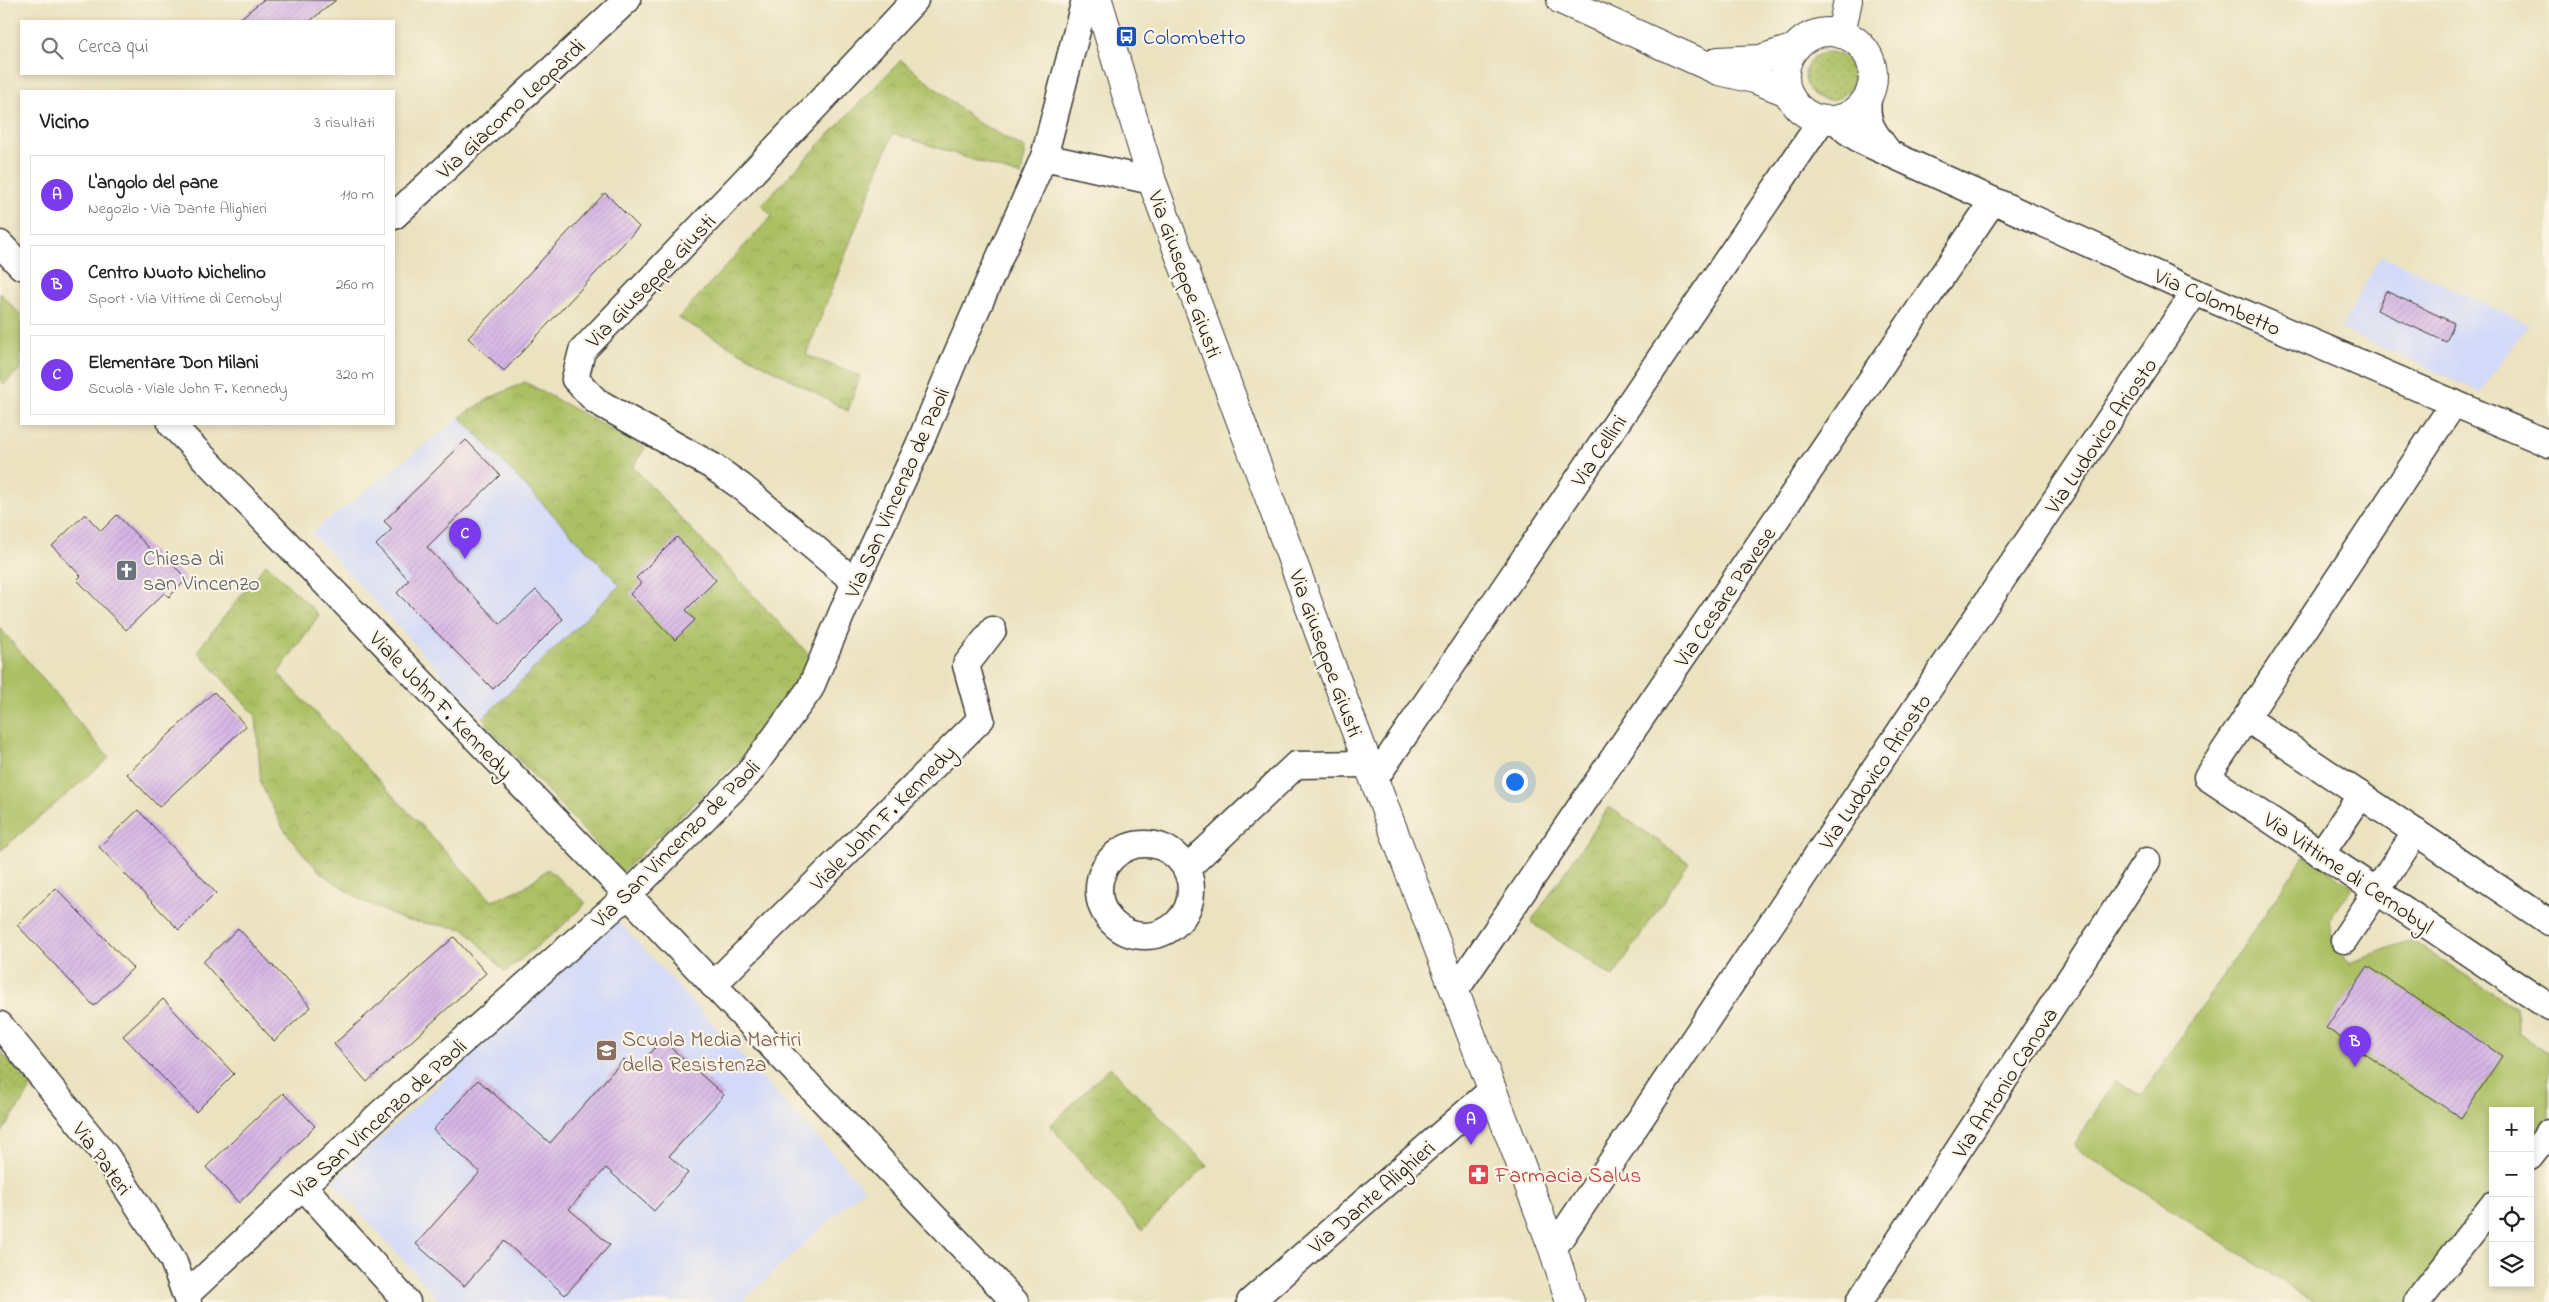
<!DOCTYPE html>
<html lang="it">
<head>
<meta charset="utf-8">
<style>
	:root { --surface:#fff; --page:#f6f6f6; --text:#222; --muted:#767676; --line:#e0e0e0; --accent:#7c3aed }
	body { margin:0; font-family:"Indie Flower",sans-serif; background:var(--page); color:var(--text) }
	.controls { position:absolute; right:15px; bottom:15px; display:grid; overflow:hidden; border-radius:0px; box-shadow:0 2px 8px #0003 }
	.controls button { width:45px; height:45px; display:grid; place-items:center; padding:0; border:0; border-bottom:1px solid var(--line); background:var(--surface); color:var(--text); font:25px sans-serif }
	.you { position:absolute; left:1514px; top:781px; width:18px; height:18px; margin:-12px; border:4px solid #fff; border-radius:50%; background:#1a73e8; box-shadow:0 0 0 8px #1a73e833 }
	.badge { display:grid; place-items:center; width:32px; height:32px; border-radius:50%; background:var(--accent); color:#fff; font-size:16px; font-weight:700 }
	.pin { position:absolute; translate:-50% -41px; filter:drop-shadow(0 1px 2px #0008) }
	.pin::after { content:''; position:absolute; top:26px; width:18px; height:15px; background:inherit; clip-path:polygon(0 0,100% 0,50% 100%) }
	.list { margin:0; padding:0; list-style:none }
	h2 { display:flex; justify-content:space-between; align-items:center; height:65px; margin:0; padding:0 20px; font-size:21px }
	h2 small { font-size:16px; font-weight:400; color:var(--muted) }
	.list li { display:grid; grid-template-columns:32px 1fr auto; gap:15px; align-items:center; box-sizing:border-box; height:80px; margin:0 10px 10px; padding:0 10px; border:1px solid var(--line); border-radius:0px }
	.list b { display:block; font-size:19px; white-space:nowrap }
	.list p { margin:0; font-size:16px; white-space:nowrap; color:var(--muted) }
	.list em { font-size:16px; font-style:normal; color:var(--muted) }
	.icon { flex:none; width:28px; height:28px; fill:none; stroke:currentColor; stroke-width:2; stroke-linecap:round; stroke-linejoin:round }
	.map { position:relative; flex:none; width:2549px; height:1302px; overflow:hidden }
	.search { position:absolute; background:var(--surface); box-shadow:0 2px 8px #0003; left:20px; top:20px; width:375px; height:55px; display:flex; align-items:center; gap:12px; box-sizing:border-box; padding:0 18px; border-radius:0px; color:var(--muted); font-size:19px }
	.panel { position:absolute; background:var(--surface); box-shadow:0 2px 8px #0003; left:20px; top:90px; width:375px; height:335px; border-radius:0px }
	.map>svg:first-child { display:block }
	.built { fill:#d2d9f9 }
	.grass { fill:url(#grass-dots); stroke:#646e40 }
	.park { fill:url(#park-crowns); stroke:#646e40 }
	.pitch { fill:#acbf63; stroke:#646e40 }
	.building { fill:url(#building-hatch) }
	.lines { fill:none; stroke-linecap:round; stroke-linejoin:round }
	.street-casing { stroke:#3b3a35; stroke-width:29 }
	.secondary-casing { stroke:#3b3a35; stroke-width:30 }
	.street { stroke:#fff; stroke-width:26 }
	.secondary { stroke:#fff; stroke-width:28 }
	.labels { text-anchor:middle; stroke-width:4.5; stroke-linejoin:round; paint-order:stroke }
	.transit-label { font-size:22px; fill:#164399; stroke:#fcf5e5; text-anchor:start }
	.street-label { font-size:22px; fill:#1c1c1c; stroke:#fcf5e5 }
	.worship-label { font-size:22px; fill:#5b616d; stroke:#fcf5e5; text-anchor:start }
	.education-label { font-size:22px; fill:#785e54; stroke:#fcf5e5; text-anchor:start }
	.health-label { font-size:22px; fill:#be3a42; stroke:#fcf5e5; text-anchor:start }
</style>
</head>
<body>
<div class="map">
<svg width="2549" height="1302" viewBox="0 0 2549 1302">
	<defs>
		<pattern id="grass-dots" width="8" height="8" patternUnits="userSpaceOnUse" patternTransform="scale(1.25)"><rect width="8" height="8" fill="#acbf63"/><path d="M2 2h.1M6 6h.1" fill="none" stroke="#93a455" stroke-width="1.8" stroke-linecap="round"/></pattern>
		<pattern id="park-crowns" width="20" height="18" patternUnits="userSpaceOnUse" patternTransform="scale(1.25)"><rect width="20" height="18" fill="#acbf63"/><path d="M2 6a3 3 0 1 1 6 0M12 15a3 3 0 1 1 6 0" fill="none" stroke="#93a455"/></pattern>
		<pattern id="building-hatch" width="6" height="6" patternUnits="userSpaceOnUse" patternTransform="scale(1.25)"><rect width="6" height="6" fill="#d6b5e6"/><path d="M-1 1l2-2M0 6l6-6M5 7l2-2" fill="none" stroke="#b79bc5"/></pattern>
	</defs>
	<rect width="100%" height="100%" fill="#fcf5e5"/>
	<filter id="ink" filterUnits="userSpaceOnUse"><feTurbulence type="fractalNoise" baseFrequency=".02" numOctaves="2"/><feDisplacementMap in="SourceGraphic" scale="10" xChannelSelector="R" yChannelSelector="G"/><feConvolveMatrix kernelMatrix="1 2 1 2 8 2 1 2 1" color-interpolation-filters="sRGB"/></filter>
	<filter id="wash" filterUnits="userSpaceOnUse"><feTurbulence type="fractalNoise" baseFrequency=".0096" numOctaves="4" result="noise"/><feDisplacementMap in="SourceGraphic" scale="20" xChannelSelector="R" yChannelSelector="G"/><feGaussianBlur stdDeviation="1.12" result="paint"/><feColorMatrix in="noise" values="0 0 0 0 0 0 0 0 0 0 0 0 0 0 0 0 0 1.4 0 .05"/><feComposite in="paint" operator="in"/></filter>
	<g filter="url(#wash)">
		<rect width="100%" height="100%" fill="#ebe2c0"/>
		<g class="built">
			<polygon points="2381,255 2528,324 2480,392 2341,329"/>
			<polygon points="460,417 620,585 483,718 311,533"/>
			<polygon points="617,920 864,1188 742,1302 441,1302 333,1182"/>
		</g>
		<g class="grass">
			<circle cx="1829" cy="76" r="24"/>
			<polygon points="0,1051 32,1087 0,1135"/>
		</g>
		<g class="park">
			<polygon points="901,60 977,122 1025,148 1021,176 893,133 806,355 860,376 848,411 678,318 772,216 761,205"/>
			<polygon points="525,382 645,448 633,467 811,657 746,753 622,872 488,726 483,718 620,585 460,417 490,398"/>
			<polygon points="266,564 319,615 278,673 492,901 523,888 548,869 586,903 560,928 505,972 465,929 404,920 363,901 322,874 301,851 283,828 261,784 256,716 197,651"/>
			<polygon points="1609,807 1689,862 1613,977 1531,922"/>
			<polygon points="1110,1067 1207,1165 1142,1231 1050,1126"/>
		</g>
		<g class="pitch">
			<polygon points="0,293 21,315 21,368 4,384 0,380"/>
			<polygon points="0,628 109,758 0,851"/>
			<polygon points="2305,855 2352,887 2329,920 2335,952 2350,962 2411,940 2516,1008 2520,1034 2549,1054 2549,1122 2530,1146 2530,1111 2493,1111 2493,1193 2406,1302 2315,1302 2073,1146 2116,1080 2141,1096"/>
		</g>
		<g id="blocks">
			<g class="building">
				<polygon points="263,0 336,0 310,21 237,21"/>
				<polygon points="605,193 639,227 504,371 468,338"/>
				<polygon points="2386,291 2454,323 2446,342 2377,310"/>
				<polygon points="466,440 500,475 427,547 500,624 536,590 563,619 493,689 397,593 409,580 376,545 392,529 384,521"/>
				<polygon points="85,514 101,531 117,515 164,563 168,560 187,579 169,597 164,593 126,630 77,580 81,576 52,546"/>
				<polygon points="677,537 716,580 686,610 695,620 675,640 630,594 641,583 636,578"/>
				<polygon points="214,692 246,726 159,807 127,774"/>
				<polygon points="138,810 216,893 179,930 99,847"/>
				<polygon points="56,888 133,968 94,1006 17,925"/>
				<polygon points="238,928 311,1007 274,1041 203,962"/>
				<polygon points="454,937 486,973 367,1082 334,1044"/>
				<polygon points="2368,966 2502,1056 2461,1118 2326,1028"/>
				<polygon points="163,999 234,1074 196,1112 123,1036"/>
				<polygon points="662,1040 724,1095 669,1156 688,1173 654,1211 606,1168 569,1209 610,1245 565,1295 504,1241 464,1286 416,1244 480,1172 433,1130 478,1080 550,1143 624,1059 636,1069"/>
				<polygon points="283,1093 315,1126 239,1203 206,1167"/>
			</g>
		</g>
	</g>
	<g filter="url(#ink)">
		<use href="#blocks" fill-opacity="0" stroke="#3b3a35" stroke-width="1"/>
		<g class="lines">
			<defs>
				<g id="street">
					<path d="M1868,98C1865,125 1874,132 1889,153"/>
					<polyline points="1836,120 1847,131 1862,141 2195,292 2549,444"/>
					<polyline points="1044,157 1152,181"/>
					<polyline points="394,216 627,0"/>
					<polyline points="0,244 21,266"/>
					<polyline points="171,424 628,895 1015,1302"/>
					<polyline points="855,582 742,487 712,466 596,401 575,379 582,351 815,107 915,0"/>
					<polyline points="2246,718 2454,403"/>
					<polyline points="1374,780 1822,120"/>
					<circle cx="1145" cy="890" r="46"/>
					<polyline points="2321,854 2361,795"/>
					<polyline points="1186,869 1296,765 1368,764"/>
					<polyline points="2549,922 2246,718 2207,777 2549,1007"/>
					<polyline points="2344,940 2416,832"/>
					<polyline points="713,985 981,719 966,665 993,630"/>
					<polyline points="1455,991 1993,201"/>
					<polyline points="0,1025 106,1156 173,1260 188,1302"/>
					<polyline points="2530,1157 2549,1133"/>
					<polyline points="303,1186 407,1302"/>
					<polyline points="1553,1249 2195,292"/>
					<polyline points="186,1295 381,1113 628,895 748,774 810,689 855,582 919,445 955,358 1044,157 1085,0"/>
					<polyline points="1250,1302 1492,1090"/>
					<polyline points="1859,1302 2147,861"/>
					<polyline points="2417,1302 2493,1205"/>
				</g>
				<g id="secondary">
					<polyline points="1098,0 1152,181 1354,727 1553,1249 1570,1302"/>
					<polyline points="1561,0 1719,71 1754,79 1787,92"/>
					<circle cx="1829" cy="76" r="44"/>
					<polyline points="1841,34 1848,0"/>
					<polyline points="1718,61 1760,59 1795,48"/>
				</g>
			</defs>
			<use href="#street" class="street-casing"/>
			<use href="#secondary" class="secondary-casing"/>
			<use href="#street" class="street"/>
			<use href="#secondary" class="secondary"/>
		</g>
	</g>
	<defs>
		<symbol id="bus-square" viewBox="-11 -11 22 22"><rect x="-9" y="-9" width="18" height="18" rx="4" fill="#1a4fb4" stroke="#fcf5e5"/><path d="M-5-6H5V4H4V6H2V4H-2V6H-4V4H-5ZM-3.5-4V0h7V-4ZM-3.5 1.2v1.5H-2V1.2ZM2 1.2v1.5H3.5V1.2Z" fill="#fff"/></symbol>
		<symbol id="church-square" viewBox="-11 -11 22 22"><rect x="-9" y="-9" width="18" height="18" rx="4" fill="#6b7280" stroke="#fcf5e5"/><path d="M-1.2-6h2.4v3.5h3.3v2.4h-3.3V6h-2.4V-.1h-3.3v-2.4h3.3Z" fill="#fff"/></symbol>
		<symbol id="school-square" viewBox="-11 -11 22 22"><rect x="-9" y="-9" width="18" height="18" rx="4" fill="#8d6e63" stroke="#fcf5e5"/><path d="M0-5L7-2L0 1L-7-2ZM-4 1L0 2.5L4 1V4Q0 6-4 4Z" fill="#fff"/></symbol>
		<symbol id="pharmacy-square" viewBox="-11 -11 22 22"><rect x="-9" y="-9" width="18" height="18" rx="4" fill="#e0444e" stroke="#fcf5e5"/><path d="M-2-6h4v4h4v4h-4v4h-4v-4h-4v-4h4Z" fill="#fff"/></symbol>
	</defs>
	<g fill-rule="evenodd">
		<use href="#bus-square" x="1114" y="24" width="25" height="25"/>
		<use href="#church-square" x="114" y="558" width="25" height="25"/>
		<use href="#school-square" x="594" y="1038" width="25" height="25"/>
		<use href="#pharmacy-square" x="1466" y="1162" width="25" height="25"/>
	</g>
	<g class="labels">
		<g class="transit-label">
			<text x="1143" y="44">Colombetto</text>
		</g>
		<g class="street-label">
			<text transform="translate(510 108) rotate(-43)" y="8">Via Giacomo Leopardi</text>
			<text transform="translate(1186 274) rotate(70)" y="8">Via Giuseppe Giusti</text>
			<text transform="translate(650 280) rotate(-46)" y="8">Via Giuseppe Giusti</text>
			<text transform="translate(2218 301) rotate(24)" y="8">Via Colombetto</text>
			<text transform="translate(2100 435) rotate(-56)" y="8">Via Ludovico Ariosto</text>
			<text transform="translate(1598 450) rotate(-56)" y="8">Via Cellini</text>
			<text transform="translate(896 492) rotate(-66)" y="8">Via San Vincenzo de Paoli</text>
			<text transform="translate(1724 596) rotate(-56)" y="8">Via Cesare Pavese</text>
			<text transform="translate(1327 653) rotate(70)" y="8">Via Giuseppe Giusti</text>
			<text transform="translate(442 704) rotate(46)" y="8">Viale John F. Kennedy</text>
			<text transform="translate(1874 771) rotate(-56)" y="8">Via Ludovico Ariosto</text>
			<text transform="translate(882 817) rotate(-45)" y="8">Viale John F. Kennedy</text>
			<text transform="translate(675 843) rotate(-45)" y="8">Via San Vincenzo de Paoli</text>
			<text transform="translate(2349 872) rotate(34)" y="8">Via Vittime di Cernobyl</text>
			<text transform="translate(2004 1082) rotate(-57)" y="8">Via Antonio Canova</text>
			<text transform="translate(378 1118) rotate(-42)" y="8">Via San Vincenzo de Paoli</text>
			<text transform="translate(103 1158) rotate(54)" y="8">Via Pateri</text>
			<text transform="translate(1371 1196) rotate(-41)" y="8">Via Dante Alighieri</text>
		</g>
		<g class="worship-label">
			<text x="143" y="565">Chiesa di<tspan x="143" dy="25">san Vincenzo</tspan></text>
		</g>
		<g class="education-label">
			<text x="622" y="1046">Scuola Media Martiri<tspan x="622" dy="25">della Resistenza</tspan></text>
		</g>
		<g class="health-label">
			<text x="1495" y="1182">Farmacia Salus</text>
		</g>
	</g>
</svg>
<div class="controls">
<button>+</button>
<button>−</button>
<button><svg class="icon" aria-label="locate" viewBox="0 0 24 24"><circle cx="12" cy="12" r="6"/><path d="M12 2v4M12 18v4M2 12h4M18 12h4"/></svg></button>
<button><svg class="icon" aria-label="layers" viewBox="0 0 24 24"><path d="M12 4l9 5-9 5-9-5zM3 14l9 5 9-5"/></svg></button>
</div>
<div class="you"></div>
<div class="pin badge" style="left:1471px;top:1145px">A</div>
<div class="pin badge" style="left:2355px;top:1067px">B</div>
<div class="pin badge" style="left:465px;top:559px">C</div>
<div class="search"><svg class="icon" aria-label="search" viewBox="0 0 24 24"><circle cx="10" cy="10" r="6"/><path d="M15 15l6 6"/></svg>Cerca qui</div>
<section class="panel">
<h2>Vicino<small>3 risultati</small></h2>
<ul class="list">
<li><span class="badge">A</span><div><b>L'angolo del pane</b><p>Negozio · Via Dante Alighieri</p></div><em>110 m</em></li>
<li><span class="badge">B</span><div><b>Centro Nuoto Nichelino</b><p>Sport · Via Vittime di Cernobyl</p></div><em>260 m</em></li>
<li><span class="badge">C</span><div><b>Elementare Don Milani</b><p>Scuola · Viale John F. Kennedy</p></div><em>320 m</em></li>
</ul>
</section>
</div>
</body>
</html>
